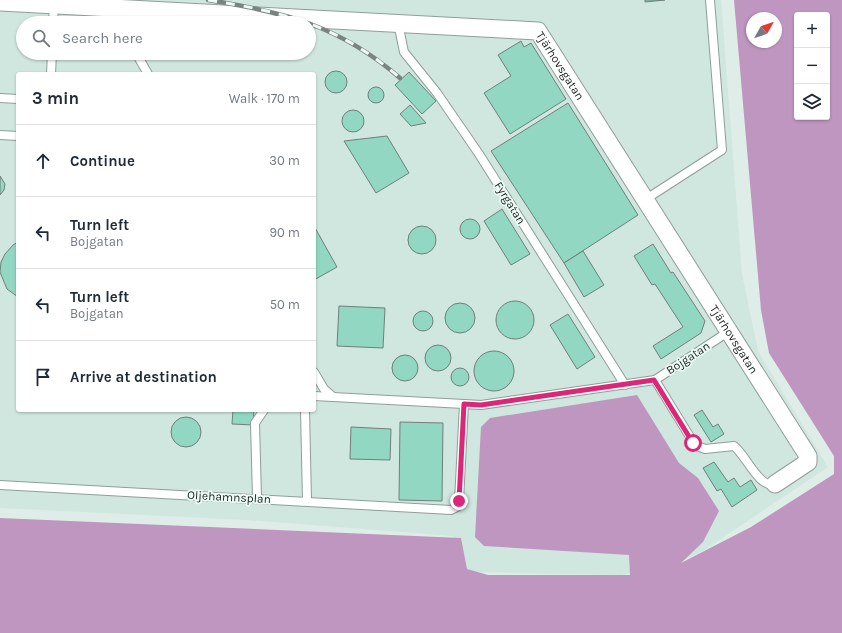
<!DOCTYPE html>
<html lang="en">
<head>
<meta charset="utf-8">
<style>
	:root { --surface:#fff; --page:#f2f2f3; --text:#1f2937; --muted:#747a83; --line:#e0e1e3 }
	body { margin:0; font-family:Karla,sans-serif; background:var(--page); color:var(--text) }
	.controls { position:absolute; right:12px; top:12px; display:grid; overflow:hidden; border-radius:4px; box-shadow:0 1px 3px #0004 }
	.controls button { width:36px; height:36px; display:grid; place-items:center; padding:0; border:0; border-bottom:1px solid var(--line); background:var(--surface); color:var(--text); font:20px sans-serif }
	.compass { position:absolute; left:746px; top:12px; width:36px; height:36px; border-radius:50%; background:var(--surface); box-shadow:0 1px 3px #0004; rotate:50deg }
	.stop { position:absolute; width:12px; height:12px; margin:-9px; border:3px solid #db2777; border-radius:50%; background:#fff }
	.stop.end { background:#db2777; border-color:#fff; box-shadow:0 1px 4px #0008 }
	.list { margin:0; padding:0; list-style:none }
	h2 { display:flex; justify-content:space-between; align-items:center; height:52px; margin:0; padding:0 16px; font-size:17px }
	h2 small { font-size:13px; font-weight:400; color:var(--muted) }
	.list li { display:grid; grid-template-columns:26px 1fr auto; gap:12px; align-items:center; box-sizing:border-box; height:72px; padding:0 16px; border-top:1px solid var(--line) }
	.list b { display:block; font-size:15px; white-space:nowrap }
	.list p { margin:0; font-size:13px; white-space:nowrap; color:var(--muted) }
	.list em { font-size:13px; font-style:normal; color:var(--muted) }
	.icon { flex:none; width:22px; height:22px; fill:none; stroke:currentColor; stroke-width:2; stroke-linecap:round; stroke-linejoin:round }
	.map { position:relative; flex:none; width:842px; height:633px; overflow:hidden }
	.search { position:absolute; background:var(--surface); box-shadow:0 1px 3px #0004; left:16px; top:16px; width:300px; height:44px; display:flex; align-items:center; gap:10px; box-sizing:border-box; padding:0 14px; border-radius:22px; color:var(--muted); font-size:15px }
	.panel { position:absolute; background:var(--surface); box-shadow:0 1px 3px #0004; left:16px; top:72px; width:300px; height:340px; border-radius:4px }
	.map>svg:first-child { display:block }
	.built { fill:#cfe7de; fill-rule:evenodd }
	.water { fill:#be96c0; fill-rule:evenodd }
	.building { fill:#92d7c1; stroke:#717f7a }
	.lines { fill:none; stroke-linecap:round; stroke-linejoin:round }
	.service-casing { stroke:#909e99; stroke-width:10 }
	.minor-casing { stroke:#909e99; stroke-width:19 }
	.service { stroke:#fff; stroke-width:8 }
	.minor { stroke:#fff; stroke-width:17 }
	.rail-casing { stroke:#7a8481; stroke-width:4.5 }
	.rail { stroke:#ecfbf5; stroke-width:3; stroke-dasharray:9; stroke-linecap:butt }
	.route { stroke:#db2777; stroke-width:5 }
	.labels { text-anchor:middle; stroke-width:3.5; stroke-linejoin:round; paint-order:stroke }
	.street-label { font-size:12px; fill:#1b211f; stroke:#ecfbf5 }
</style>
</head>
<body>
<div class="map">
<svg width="842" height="633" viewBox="0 0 842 633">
	<rect width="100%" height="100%" fill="#dfede8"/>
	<path class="built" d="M0,0H721L742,274L758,351L828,467L706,549L679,563L621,575L471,572L458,562L453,536L247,520L0,508ZM23,23H309V53H23ZM18,74H314V410H18Z"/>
	<path class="water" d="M734,0H842V633H0V518L461,538L467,569L488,575H630L629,555L484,546L475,537L481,427L490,418L637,395L679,463L698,478L719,511L703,542L681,563L751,527L834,474V456L769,353L761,310ZM797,15H827V117H797ZM752,18H776V42H752Z"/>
	<g class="building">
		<polygon points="645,0 665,0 645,2"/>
		<polygon points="521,41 524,47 531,43 566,99 510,134 484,93 511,76 498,55"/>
		<circle cx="336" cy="82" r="11"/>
		<polygon points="409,72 436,101 422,114 395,85"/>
		<circle cx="376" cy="95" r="8"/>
		<polygon points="568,103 638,215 564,263 491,151"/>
		<polygon points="410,105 426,123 411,126 400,114"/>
		<circle cx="353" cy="121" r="11"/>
		<polygon points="387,136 409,173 376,193 344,141"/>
		<polygon points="0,176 5,184 4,190 0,195"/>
		<polygon points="502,209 530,254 511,265 484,221"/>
		<circle cx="470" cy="229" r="10"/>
		<polygon points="314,226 337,267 314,280"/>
		<circle cx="422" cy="240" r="14"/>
		<polygon points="18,242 18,297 7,289 0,272 1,262 5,254 13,245"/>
		<polygon points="653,244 671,273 673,272 705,321 701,333 661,359 653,346 683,327 655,284 652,285 634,256"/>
		<polygon points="583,251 604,285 584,297 564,263"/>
		<circle cx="515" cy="320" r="19"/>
		<circle cx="460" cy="318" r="15"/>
		<polygon points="339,306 385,308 383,348 337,346"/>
		<circle cx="423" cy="321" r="10"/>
		<polygon points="568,314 595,357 577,369 550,325"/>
		<circle cx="438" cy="358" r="13"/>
		<circle cx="494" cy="371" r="20"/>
		<circle cx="405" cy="368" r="13"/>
		<circle cx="460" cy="377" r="9"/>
		<polygon points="233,410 254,410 253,425 232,424"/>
		<polygon points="702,410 713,427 718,424 724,434 711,442 694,415"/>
		<circle cx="186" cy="432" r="15"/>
		<polygon points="400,422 443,423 442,501 399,500"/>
		<polygon points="351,427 391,429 390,460 350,459"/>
		<polygon points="714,462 728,482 734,478 740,487 751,480 757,490 732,507 721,489 717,491 703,468"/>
	</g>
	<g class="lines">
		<defs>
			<g id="service">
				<polyline points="117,9 117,17 120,23"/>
				<polyline points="53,23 54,5"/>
				<polyline points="398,23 404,52 437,93 479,154 625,385"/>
				<polyline points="136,53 148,74"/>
				<polyline points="51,74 52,53"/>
				<polyline points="0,98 18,99"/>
				<polyline points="0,135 18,136"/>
				<polyline points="646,199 722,150 710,0"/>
				<polyline points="314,372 324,389 332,396"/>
				<path d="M655,380L695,445L705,449L734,446C746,455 759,489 775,484"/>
				<polyline points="314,396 464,404"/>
				<polyline points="305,410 307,501"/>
				<polyline points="0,485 451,510 457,507 459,501 464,404 481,405 655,380 728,332"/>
				<polyline points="257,498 255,423 264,410"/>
			</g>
			<g id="minor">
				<path id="s1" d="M0,2L538,31L808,456V462L775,484"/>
			</g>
		</defs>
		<use href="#service" class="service-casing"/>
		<use href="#minor" class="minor-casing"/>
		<use href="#service" class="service"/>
		<use href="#minor" class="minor"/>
		<defs>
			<path id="rail" d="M208,0C285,12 340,26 400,78"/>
		</defs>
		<use href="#rail" class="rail-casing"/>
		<use href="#rail" class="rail"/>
	</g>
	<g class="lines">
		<polyline class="route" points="459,501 464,404 481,405 654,380 693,443"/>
	</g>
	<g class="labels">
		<g class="street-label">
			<text dy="4" stroke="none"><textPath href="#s1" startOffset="580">Tjärhovsgatan</textPath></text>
			<text transform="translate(510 203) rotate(58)" y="4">Fyrgatan</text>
			<text dy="4" stroke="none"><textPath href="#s1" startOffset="904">Tjärhovsgatan</textPath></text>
			<text transform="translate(688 358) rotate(-33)" y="4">Bojgatan</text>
			<text transform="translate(229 497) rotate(3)" y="4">Oljehamnsplan</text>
		</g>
	</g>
</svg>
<div class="controls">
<button>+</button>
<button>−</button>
<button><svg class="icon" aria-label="layers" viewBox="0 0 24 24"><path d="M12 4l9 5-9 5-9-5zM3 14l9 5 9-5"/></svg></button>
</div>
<svg class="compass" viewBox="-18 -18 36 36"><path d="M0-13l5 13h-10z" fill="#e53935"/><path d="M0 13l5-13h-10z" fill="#747a83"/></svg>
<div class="stop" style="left:693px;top:443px"></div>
<div class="stop end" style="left:459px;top:501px"></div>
<div class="search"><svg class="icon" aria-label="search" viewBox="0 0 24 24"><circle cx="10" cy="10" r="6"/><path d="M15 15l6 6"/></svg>Search here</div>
<section class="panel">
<h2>3 min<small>Walk · 170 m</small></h2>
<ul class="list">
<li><svg class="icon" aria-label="ahead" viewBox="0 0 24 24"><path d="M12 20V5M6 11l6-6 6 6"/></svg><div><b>Continue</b></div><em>30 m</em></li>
<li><svg class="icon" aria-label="left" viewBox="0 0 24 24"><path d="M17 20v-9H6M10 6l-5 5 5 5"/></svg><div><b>Turn left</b><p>Bojgatan</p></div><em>90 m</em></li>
<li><svg class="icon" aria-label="left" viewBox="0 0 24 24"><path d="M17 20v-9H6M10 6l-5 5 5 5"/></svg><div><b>Turn left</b><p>Bojgatan</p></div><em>50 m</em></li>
<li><svg class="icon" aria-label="arrive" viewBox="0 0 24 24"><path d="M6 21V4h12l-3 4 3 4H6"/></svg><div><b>Arrive at destination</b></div></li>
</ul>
</section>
</div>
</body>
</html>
